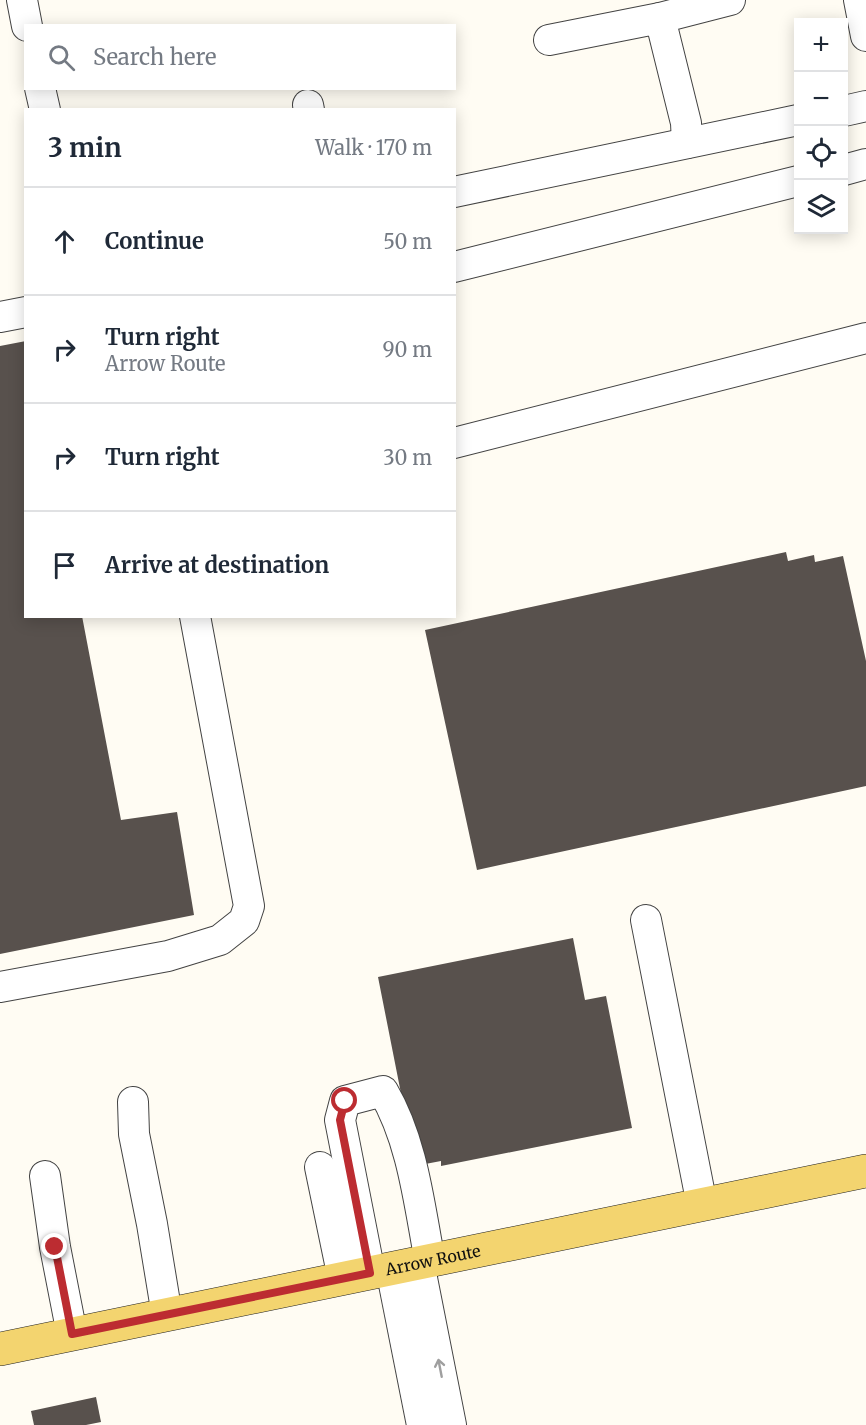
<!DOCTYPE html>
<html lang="en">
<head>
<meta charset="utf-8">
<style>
	:root { --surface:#fff; --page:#f6f6f7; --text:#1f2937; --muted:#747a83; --line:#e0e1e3 }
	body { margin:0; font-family:Merriweather,serif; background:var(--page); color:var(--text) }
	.controls { position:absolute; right:18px; top:18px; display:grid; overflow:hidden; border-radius:0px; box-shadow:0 3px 15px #0003 }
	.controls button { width:54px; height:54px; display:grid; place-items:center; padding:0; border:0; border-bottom:2px solid var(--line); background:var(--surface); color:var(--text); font:30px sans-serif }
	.stop { position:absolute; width:18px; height:18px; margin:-14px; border:4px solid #bc2c31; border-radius:50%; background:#fff }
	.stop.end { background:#bc2c31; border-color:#fff; box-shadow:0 2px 6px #0008 }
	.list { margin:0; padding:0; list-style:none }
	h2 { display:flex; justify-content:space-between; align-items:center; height:78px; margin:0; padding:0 24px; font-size:26px }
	h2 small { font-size:20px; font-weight:400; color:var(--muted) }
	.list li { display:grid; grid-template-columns:39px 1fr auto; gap:18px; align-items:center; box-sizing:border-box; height:108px; padding:0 24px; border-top:2px solid var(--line) }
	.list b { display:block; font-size:22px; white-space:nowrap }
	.list p { margin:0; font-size:20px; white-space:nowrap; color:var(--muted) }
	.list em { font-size:20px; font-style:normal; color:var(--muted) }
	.icon { flex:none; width:33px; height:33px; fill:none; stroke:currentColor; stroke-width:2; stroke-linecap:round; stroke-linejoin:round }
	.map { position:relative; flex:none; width:866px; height:1425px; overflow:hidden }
	.search { position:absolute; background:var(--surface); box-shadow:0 3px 15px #0003; left:24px; top:24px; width:432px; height:66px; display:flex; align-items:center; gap:15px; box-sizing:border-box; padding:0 21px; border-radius:0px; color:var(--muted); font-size:22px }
	.panel { position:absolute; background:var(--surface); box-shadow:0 3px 15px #0003; left:24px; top:108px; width:432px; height:510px; border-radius:0px }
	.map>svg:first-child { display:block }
	.building { fill:#58514d }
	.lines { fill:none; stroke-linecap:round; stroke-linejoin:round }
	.minor-casing { stroke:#434343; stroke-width:32 }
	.major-casing { stroke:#212121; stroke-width:34 }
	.minor { stroke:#fff; stroke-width:30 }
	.major { stroke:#f3d46f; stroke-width:33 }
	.oneway { stroke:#9f9f9f }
	.route { stroke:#bc2c31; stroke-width:8 }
	.labels { text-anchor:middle; stroke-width:6; stroke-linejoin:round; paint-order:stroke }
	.street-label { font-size:16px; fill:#101010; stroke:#fff }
</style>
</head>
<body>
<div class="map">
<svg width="866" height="1425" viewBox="0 0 866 1425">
	<rect width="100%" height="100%" fill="#fffcf3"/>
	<g class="building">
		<polygon points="26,341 26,616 82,616 121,820 177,812 194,915 0,954 0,346"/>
		<polygon points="786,552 788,561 814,555 815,562 843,556 866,661 866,786 477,870 425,630"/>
		<polygon points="573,938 585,1000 606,996 632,1128 441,1166 441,1161 420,1165 411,1144 378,977"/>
		<polygon points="96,1397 101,1422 86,1425 34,1425 31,1411"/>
	</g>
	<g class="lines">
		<defs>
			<g id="minor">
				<polyline points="22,0 27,26"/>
				<polyline points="859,0 866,36"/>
				<polyline points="660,18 730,0"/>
				<polyline points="549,40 660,18 686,123 687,143"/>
				<polyline points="40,88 45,110"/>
				<polyline points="308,105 309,110"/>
				<polyline points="844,111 866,106"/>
				<polyline points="844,170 866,164"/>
				<polyline points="454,192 798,120"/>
				<polyline points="454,267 798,181"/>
				<polyline points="0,317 26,312"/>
				<polyline points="454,443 866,338"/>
				<polyline points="646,920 702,1205"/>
				<polyline points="0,987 168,956 220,940 244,921 249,906 195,616"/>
				<polyline points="133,1102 134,1134 152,1224 167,1315"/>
				<polyline points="320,1167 343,1278"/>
				<polyline points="45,1176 55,1247 72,1334"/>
				<polyline points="419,1263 451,1425"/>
				<polyline points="391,1269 422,1425"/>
				<path d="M370,1273L340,1120L345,1101L383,1091C413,1142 419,1204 430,1261"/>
			</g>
			<g id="major">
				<path id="s1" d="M0,1349L866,1171"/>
			</g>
		</defs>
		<use href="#minor" class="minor-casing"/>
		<use href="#major" class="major-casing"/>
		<use href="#minor" class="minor"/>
		<use href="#major" class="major"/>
	</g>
	<defs><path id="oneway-shaft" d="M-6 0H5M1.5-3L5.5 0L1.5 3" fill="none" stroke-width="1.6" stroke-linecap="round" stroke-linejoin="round" transform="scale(1.5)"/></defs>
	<use class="oneway" href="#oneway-shaft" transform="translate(440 1368) rotate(-101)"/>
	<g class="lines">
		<polyline class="route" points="55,1247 72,1334 370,1273 340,1120 345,1101"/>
	</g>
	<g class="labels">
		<g class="street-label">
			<text dy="6" stroke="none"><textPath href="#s1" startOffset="442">Arrow Route</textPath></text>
		</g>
	</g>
</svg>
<div class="controls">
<button>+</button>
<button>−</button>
<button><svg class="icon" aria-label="locate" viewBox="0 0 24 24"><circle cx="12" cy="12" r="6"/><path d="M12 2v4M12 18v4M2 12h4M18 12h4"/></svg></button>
<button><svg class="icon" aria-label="layers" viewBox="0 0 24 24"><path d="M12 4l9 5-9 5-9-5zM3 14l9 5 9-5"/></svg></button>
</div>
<div class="stop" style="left:345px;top:1101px"></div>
<div class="stop end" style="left:55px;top:1247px"></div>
<div class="search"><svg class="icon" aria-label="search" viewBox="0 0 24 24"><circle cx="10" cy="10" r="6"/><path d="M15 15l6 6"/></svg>Search here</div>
<section class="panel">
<h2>3 min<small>Walk · 170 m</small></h2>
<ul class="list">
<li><svg class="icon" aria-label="ahead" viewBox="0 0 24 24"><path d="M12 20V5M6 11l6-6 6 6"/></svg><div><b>Continue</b></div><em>50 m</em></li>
<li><svg class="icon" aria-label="right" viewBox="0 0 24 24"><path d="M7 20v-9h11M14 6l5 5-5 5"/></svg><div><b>Turn right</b><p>Arrow Route</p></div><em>90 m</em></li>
<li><svg class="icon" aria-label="right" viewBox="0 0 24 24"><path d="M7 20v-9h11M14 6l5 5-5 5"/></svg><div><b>Turn right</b></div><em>30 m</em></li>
<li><svg class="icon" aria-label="arrive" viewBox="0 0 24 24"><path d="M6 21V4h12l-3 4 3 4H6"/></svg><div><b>Arrive at destination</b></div></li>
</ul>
</section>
</div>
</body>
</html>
